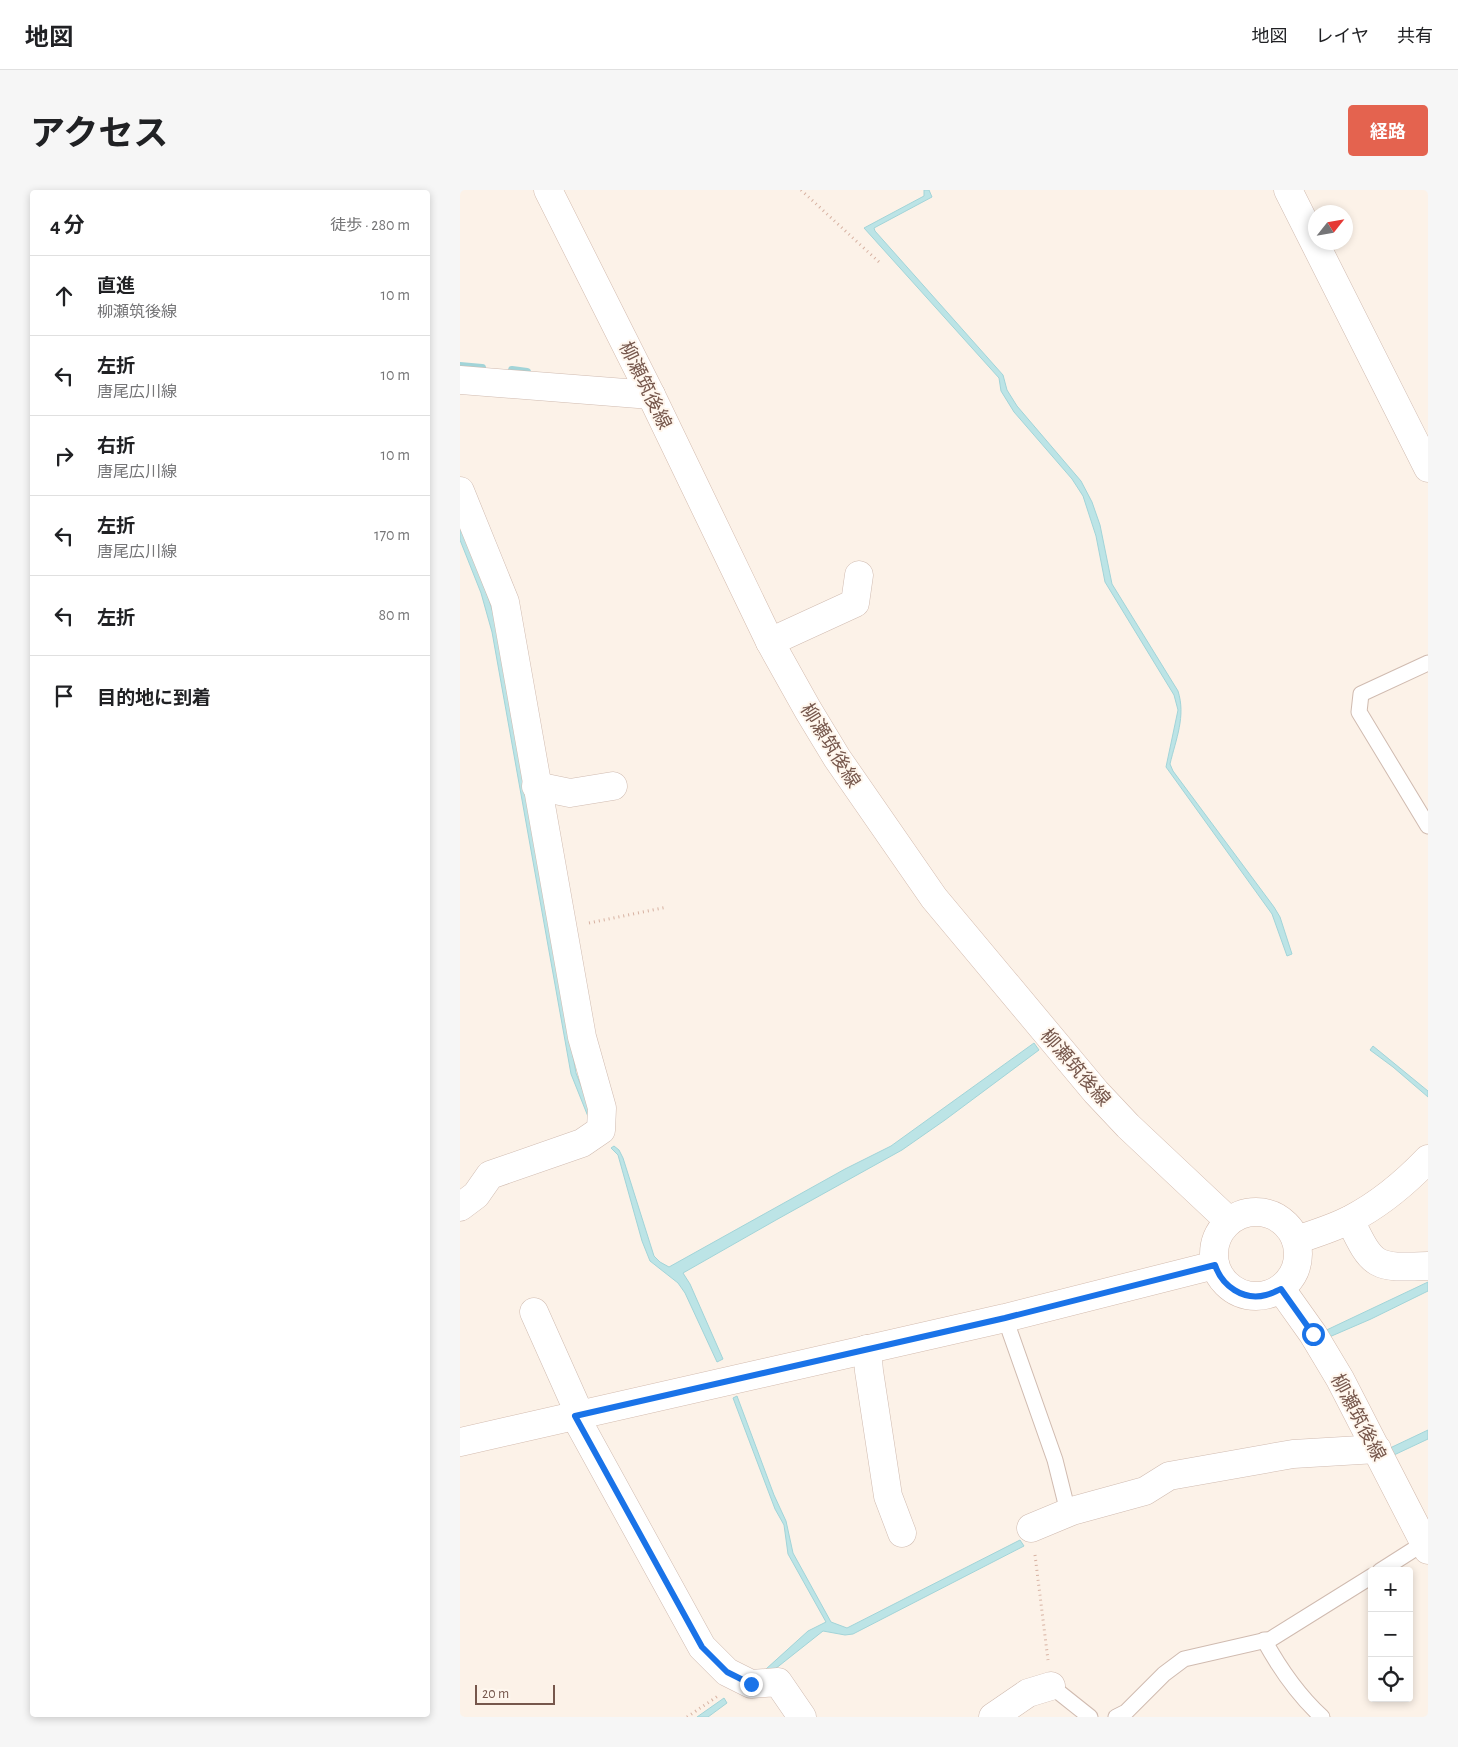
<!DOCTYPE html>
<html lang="ja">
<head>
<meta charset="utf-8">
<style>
	:root { --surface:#fff; --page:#f6f6f6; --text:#202124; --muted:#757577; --line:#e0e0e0; --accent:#e4634f }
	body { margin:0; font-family:"Alegreya Sans","Noto Sans JP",sans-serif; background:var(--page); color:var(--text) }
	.controls { position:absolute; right:15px; bottom:15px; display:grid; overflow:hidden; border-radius:5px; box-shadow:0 2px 8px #0003 }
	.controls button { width:45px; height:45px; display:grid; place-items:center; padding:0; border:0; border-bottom:1px solid var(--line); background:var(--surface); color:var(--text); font:25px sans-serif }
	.compass { position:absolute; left:848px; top:15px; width:45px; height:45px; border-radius:50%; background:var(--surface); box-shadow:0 2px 8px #0003; rotate:59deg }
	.scale { position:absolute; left:15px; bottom:12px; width:80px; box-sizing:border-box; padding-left:5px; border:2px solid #76574c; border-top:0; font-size:14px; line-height:18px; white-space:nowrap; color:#76574c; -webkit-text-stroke:4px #fff7ee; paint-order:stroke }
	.stop { position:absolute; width:15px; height:15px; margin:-11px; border:4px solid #1a73e8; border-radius:50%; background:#fff }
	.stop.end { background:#1a73e8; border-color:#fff; box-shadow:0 1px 5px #0008 }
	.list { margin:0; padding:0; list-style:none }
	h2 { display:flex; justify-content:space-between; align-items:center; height:65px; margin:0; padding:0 20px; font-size:21px }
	h2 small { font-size:16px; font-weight:400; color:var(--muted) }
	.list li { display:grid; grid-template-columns:32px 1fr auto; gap:15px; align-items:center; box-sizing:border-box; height:80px; padding:0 20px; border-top:1px solid var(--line) }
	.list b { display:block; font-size:19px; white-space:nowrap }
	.list p { margin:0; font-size:16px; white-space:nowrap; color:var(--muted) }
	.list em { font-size:16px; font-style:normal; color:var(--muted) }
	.icon { flex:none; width:28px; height:28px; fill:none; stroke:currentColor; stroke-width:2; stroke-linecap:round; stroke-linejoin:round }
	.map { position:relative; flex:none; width:968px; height:1527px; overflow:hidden; border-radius:5px }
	header { display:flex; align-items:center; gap:30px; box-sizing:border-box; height:70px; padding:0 25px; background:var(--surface); border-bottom:1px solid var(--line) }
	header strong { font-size:24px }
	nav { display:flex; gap:28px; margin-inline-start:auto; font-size:18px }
	.intro { display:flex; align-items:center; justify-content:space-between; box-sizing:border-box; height:120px; padding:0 30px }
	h1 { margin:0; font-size:35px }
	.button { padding:12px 22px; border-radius:5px; background:var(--accent); color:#fff; font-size:18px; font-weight:700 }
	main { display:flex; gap:30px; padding:0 30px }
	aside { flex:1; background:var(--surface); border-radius:5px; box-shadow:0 2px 8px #0003 }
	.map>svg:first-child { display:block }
	.water { fill:#bce4e6; stroke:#a2d4d8 }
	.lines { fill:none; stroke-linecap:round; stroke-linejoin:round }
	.stream { stroke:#a2d4d8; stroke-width:8 }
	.service-casing { stroke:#d0bbb0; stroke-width:17 }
	.minor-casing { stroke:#d0bbb0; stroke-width:29 }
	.secondary-casing { stroke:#d3bbae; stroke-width:29 }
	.path { stroke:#d7b2a2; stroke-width:3; stroke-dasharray:1 4; stroke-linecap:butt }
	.service { stroke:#fff; stroke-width:15 }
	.minor { stroke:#fff; stroke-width:28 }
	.secondary { stroke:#fff; stroke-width:28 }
	.route { stroke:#1a73e8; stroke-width:6 }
	.labels { text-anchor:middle; stroke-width:4; stroke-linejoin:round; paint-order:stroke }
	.street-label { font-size:19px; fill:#76574c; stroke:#fff7ee }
</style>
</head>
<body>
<header>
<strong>地図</strong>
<nav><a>地図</a><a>レイヤ</a><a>共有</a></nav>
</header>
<div class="intro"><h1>アクセス</h1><a class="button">経路</a></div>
<main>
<aside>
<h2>4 分<small>徒歩 · 280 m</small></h2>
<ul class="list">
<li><svg class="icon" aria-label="ahead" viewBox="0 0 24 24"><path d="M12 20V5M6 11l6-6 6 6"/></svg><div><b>直進</b><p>柳瀬筑後線</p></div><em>10 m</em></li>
<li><svg class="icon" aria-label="left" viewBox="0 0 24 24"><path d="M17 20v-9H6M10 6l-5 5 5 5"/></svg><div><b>左折</b><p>唐尾広川線</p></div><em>10 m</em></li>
<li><svg class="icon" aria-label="right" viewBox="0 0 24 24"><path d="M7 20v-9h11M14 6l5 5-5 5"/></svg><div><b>右折</b><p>唐尾広川線</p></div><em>10 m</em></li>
<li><svg class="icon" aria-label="left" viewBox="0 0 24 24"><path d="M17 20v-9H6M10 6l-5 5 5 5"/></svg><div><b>左折</b><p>唐尾広川線</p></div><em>170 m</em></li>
<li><svg class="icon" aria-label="left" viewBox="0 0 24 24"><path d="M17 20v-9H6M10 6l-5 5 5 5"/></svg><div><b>左折</b></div><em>80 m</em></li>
<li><svg class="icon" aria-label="arrive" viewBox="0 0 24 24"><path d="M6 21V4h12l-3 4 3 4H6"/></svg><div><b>目的地に到着</b></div></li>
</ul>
</aside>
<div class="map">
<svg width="968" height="1527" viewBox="0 0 968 1527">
	<rect width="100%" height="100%" fill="#fcf2e8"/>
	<g class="water">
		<path d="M464,0H469L472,7L414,38L415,41L543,185L547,200L557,216L621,291L632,312L640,335L652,394L718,501C726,526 716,549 710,574L713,581L814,717L820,727L832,764L827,766L812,724L706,577L718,520L714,505L645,392L636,346L623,306L612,289L554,222L541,201L539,188L404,38L464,6Z"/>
		<polygon points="0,333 28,407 36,432 116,883 133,927 129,929 111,884 32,442 21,403 0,350"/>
		<polygon points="574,853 579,860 485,930 442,960 316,1030 223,1083 230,1094 263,1169 257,1172 225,1103 218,1093 190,1071 182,1051 158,965 151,958 154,956 159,960 163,968 194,1066 200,1072 209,1077 385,979 431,956"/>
		<polygon points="913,856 968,901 968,907 933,877 910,860"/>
		<polygon points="968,1092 968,1101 911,1129 860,1151 856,1145"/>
		<polygon points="277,1206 314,1305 326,1331 333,1363 371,1432 387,1438 560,1350 564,1356 393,1444 385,1445 363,1441 310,1483 306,1479 348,1441 366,1432 328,1364 324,1335 315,1319 273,1208"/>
		<polygon points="968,1240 968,1249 934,1265 930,1258"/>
		<polygon points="264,1508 267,1513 248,1527 237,1527"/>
	</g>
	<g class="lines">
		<g class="stream">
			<polyline points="0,176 22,178"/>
			<polyline points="52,180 67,182"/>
		</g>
		<defs>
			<g id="service">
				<polyline points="968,473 901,504 899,522 968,636"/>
				<polyline points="545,1128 595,1270 608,1322"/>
				<polyline points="920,1381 964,1353"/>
				<path d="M804,1450C820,1479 838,1505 862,1527"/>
				<polyline points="591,1496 630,1527"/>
				<polyline points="656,1527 666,1522 704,1484 724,1469 811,1449 912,1386"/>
			</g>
			<g id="minor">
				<polyline points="828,0 968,278"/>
				<polyline points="0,190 191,205"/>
				<polyline points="0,301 45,412 122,847 142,918 141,940 122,953 30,985 16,1005 0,1017"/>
				<polyline points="310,452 395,413 399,385"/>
				<polyline points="76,596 110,603 153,596"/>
				<path d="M890,1030C913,1078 915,1078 968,1076"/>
				<polyline points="74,1122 120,1225"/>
				<polyline points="407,1159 409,1181 428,1306 442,1343"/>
				<polyline points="115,1226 242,1457 267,1482 291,1494 318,1492 342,1527"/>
				<polyline points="571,1338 612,1321 685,1301 709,1286 833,1264 917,1259"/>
				<polyline points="533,1527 568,1503 591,1496"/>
			</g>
			<g id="secondary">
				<polyline points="88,0 191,205 310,452 348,520 377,568 474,708 636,902 668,936 769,1031"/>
				<circle cx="796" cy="1064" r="42"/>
				<path d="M836,1050C854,1044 874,1038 891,1029C920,1014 945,993 968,969"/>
				<polyline points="821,1099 853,1144 880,1189 968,1360"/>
				<polyline points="0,1252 545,1128 755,1075"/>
			</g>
		</defs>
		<use href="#service" class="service-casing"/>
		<use href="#minor" class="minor-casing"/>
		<use href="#secondary" class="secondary-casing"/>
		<g class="path">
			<polyline points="341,0 419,72"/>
			<polyline points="129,733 207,717"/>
			<polyline points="575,1365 588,1470"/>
			<polyline points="227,1527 258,1506"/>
		</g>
		<use href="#service" class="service"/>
		<use href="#minor" class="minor"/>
		<use href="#secondary" class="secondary"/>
	</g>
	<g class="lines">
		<path class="route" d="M291,1494L267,1482L242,1457L115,1226L545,1128L755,1075C762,1096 783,1111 806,1105C811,1104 816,1101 821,1099L853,1144"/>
	</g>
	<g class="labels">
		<g class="street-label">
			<text transform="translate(186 195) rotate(64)" y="7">柳瀬筑後線</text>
			<text transform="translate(371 555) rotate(58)" y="7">柳瀬筑後線</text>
			<text transform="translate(616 877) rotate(49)" y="7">柳瀬筑後線</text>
			<text transform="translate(899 1227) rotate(62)" y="7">柳瀬筑後線</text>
		</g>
	</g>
</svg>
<div class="controls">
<button>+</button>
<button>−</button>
<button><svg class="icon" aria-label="locate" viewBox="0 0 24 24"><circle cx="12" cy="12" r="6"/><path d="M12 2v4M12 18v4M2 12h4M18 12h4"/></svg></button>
</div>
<svg class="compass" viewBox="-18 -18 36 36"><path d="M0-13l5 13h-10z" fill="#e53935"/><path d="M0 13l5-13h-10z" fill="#757577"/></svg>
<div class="scale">20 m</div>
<div class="stop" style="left:853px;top:1144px"></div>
<div class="stop end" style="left:291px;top:1494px"></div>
</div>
</main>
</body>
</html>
